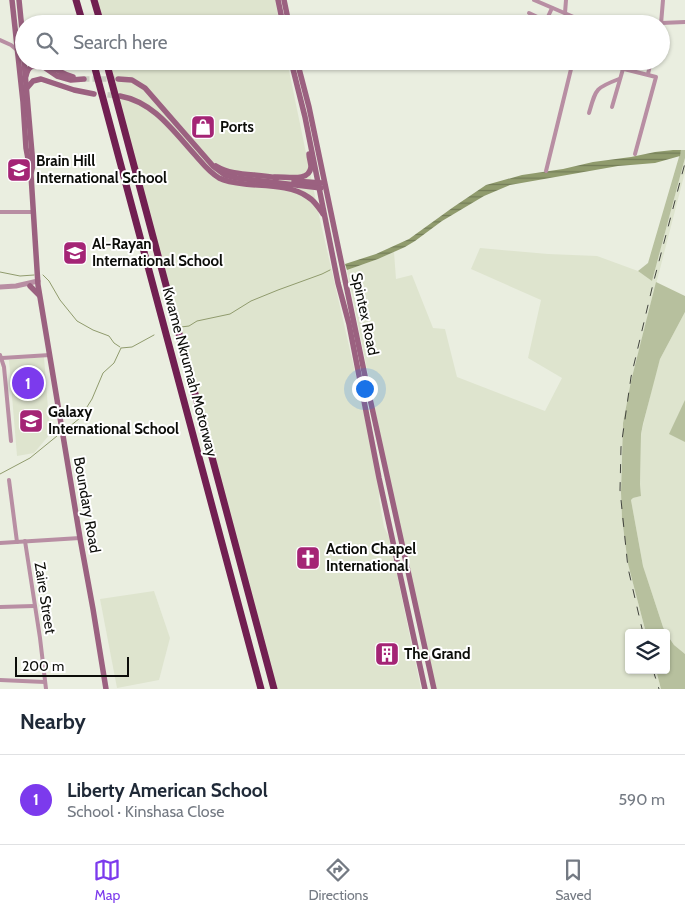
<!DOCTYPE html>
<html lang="en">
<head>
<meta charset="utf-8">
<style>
	:root { --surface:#fff; --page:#f2f2f3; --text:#1f2937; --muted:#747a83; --line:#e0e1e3; --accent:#7c3aed }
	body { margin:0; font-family:Cabin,sans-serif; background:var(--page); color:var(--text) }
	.controls { position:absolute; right:15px; bottom:15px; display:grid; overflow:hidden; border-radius:5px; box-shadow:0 1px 4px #0004 }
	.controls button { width:45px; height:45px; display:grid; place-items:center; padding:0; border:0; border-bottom:1px solid var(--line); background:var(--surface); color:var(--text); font:25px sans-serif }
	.scale { position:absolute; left:15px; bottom:12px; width:114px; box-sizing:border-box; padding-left:5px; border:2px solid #0c0d09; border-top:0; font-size:14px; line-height:18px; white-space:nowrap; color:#0c0d09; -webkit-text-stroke:4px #fff; paint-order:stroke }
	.you { position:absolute; left:364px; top:388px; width:18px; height:18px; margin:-12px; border:4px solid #fff; border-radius:50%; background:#1a73e8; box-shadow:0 0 0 8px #1a73e833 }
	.badge { display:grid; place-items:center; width:32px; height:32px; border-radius:50%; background:var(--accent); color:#fff; font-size:16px; font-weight:700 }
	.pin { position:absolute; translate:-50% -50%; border:2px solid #fff; box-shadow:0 1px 5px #0006 }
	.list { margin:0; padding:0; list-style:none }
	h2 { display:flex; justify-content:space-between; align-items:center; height:65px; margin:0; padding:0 20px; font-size:21px }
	h2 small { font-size:16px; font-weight:400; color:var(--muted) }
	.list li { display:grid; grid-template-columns:32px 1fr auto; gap:15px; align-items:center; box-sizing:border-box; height:90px; padding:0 20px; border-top:1px solid var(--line) }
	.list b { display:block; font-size:19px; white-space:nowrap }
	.list p { margin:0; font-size:16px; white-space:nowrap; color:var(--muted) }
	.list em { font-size:16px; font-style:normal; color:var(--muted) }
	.icon { flex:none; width:28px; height:28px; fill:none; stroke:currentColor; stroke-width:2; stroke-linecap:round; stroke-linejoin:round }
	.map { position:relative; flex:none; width:685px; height:689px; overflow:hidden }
	.search { position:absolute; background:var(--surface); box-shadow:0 1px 4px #0004; left:15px; right:15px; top:15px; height:55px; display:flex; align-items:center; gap:12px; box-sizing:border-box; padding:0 18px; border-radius:28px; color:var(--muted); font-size:19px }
	.sheet { height:155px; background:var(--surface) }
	nav { display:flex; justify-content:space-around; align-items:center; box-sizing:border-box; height:70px; border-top:1px solid var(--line); background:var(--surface); font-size:14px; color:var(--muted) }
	nav a { display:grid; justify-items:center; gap:2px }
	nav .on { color:var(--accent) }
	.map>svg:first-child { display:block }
	.built { fill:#dee4ce }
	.grass { fill:#b7c09e }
	.water { fill:url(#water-rules) }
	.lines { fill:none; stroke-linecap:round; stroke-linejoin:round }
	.stream { stroke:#909b6d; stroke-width:1 }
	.secondary-tunnel { stroke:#c9ccc0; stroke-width:5.5; stroke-dasharray:5.5 3; stroke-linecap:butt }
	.minor { stroke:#b88ea3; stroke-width:4 }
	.tertiary { stroke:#b88ea3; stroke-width:5 }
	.secondary { stroke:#9b6180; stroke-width:5.5 }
	.motorway { stroke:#711f51; stroke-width:7 }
	.rail { stroke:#42443e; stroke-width:1; stroke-dasharray:9 9; stroke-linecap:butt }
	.labels { text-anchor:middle; stroke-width:4; stroke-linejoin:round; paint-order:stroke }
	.poi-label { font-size:15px; font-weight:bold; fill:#0c0d09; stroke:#fff; text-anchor:start }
	.street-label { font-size:15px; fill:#0c0d09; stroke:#fff }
</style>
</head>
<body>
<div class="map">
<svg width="685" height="689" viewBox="0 0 685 689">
	<defs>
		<pattern id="water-rules" width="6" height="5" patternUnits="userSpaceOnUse" patternTransform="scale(1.25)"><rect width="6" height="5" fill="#909b6d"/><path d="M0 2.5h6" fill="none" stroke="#747d58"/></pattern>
	</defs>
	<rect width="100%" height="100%" fill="#eaeee0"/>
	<g class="built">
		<polygon points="97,0 275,0 280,24 103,24"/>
		<polygon points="111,61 287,61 318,211 358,385 380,490 379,499 384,527 389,537 421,689 276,689 115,91"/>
		<polygon points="685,158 685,172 631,381 623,423 621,492 622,519 628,564 646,633 629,633 629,670 656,670 661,689 436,689 384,453 347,270 378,259 394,252 396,279 412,275 433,328 445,329 457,377 545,411 562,378 528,358 541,300 471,269 480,248 548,254 597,256 638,271 652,280"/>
		<polygon points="685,312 685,654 674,645 663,627 643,566 631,500 633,498 641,496 640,484 641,434 655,375 660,359"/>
		<polygon points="44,357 50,434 34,453 17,456 9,360"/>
		<polygon points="154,591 170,638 159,680 117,688 100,599"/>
	</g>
	<g class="grass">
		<polygon points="681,150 685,150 685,158 652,281 638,271 648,263"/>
		<polygon points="656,282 685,296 685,312 660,359 643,424 641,434 640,484 641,496 633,498 631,500 643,566 663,627 666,633 646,633 628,564 622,519 621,492 623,423 631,381"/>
		<polygon points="685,400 685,442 669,434"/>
		<polygon points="666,633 674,645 685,654 685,689 661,689 656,670 666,670"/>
	</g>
	<polygon class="water" points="673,150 681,150 680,156 655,163 618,166 510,185 484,196 442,221 415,241 405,247 378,259 347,270 345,264 376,254 409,239 452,208 486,185 522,175 563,169 593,162 631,157 655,152"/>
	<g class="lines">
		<g class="stream">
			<polyline points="0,272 20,276 34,275"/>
			<polyline points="43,275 49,281 60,300 77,321 93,330 109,336 114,343 120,347"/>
			<polyline points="181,327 189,326 197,321 230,314 251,301 278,290 322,274 330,270"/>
			<polyline points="69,427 80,418 92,399 103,373 114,363 121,348 132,347 154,335"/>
			<polyline points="0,474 30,458 57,436"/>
		</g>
		<g class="secondary-tunnel">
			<polyline points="84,79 118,79"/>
			<polyline points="99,94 119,96"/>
		</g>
		<g class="minor">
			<polyline points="534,0 590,24"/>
			<polyline points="529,13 546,21 552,8"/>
			<polyline points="565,13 566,0"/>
			<polyline points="661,23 685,22"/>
			<polyline points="661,24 663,0"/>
			<polyline points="0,40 11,45 17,50"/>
			<polyline points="592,61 656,77 635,154"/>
			<polyline points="648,74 651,61"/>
			<polyline points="612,107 623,69"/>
			<path d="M589,113C596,89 595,88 619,79"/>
			<polyline points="546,171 573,61"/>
			<polyline points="0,212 34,212"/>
			<polyline points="0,355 4,367 11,441"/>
			<polyline points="2,358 50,355"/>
			<polyline points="9,480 17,542"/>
			<polyline points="25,541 40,638 46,689"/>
			<polyline points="0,543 80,538"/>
			<polyline points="0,607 34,606"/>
			<polyline points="0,680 45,682"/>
		</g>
		<polyline class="tertiary" points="0,287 16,286 38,281"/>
		<g class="secondary">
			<polyline points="12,0 23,102 26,148 31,175 38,285 80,538 93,609 106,689"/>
			<polyline points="19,0 24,50"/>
			<polyline points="278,0 283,24"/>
			<polyline points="284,0 289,24"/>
			<polyline points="24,61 33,165 31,173"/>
			<polyline points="35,61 57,76 71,80 84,79"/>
			<path d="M43,61C53,68 62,74 73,77"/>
			<polyline points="291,61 305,117 338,283 349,324 379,478 425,689"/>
			<polyline points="297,61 309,107 365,376 434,689"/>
			<path d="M26,76C28,67 32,64 41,67"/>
			<polyline points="118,79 132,80 145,88 213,166 225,175 237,178 321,188"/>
			<polyline points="26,89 33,81 41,79 74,90 94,94"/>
			<path d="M120,96C154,102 174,132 196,156C203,164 209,172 219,178C227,182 236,183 245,184C264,186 292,185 308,197C315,201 319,208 323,214"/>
			<path d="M216,166C234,177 257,173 277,178"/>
			<path d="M275,177C286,176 309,183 311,167C311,163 309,158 309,154"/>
			<polyline points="294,181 322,183"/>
			<polyline points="30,286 39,295"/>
		</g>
		<g class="motorway">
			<polyline points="76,0 83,24"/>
			<polyline points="94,0 101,24"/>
			<polyline points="93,61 261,689"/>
			<polyline points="106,61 274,689"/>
		</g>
		<g class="rail">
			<polyline points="643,633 628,568 620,490 621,447 631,377 653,284 685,163"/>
			<polyline points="653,670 659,689"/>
		</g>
	</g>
	<defs>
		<symbol id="shop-square" viewBox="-11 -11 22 22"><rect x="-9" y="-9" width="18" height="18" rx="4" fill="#a42475" stroke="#fff"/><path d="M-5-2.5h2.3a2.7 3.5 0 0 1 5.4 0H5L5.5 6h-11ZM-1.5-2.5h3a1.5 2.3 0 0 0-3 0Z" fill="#fff"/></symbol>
		<symbol id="school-square" viewBox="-11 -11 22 22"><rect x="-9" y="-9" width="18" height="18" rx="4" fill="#a42475" stroke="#fff"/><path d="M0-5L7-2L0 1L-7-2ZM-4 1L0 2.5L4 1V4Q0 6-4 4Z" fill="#fff"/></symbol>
		<symbol id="church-square" viewBox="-11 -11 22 22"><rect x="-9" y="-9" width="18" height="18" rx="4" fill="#a42475" stroke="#fff"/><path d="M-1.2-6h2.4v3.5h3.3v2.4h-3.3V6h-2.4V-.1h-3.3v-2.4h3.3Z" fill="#fff"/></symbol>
		<symbol id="building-square" viewBox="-11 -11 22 22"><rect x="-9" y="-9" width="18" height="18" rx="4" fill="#a42475" stroke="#fff"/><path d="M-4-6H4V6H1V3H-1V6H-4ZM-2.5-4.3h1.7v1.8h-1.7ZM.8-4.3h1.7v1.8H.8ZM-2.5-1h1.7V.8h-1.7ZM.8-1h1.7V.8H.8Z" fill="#fff"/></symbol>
	</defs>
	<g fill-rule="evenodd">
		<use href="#shop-square" x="189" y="113" width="28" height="28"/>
		<use href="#school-square" x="5" y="156" width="28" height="28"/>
		<use href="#school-square" x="61" y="239" width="28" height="28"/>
		<use href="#school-square" x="17" y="407" width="28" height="28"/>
		<use href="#church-square" x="294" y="544" width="28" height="28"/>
		<use href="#building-square" x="373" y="640" width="28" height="28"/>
	</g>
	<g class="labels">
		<g class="poi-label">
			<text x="220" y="132">Ports</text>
			<text x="36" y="166">Brain Hill<tspan x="36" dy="17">International School</tspan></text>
			<text x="92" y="249">Al-Rayan<tspan x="92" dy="17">International School</tspan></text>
			<text x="48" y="417">Galaxy<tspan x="48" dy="17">International School</tspan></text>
			<text x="326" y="554">Action Chapel<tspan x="326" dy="17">International</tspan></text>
			<text x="404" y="659">The Grand</text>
		</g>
		<g class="street-label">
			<text transform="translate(365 314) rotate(78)" y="5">Spintex Road</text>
			<text transform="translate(190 372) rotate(75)" y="5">Kwame Nkrumah Motorway</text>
			<text transform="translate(87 505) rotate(80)" y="5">Boundary Road</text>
			<text transform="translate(45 598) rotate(81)" y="5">Zaire Street</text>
		</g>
	</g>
</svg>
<div class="controls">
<button><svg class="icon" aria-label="layers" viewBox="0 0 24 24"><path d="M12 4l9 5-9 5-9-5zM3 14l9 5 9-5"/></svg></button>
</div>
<div class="scale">200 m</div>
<div class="you"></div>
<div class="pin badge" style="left:28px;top:383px">1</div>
<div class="search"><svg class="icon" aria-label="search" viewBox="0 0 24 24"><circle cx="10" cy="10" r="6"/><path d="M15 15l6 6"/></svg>Search here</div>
</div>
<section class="sheet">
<h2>Nearby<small></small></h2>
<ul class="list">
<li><span class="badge">1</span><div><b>Liberty American School</b><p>School · Kinshasa Close</p></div><em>590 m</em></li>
</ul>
</section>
<nav>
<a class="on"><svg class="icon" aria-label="map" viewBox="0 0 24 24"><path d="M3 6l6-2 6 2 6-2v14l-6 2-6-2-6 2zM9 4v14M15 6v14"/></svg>Map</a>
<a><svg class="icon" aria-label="directions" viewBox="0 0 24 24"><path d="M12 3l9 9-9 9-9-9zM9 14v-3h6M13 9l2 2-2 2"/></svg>Directions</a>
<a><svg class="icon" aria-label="saved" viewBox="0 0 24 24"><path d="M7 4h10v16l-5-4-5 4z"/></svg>Saved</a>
</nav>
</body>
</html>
